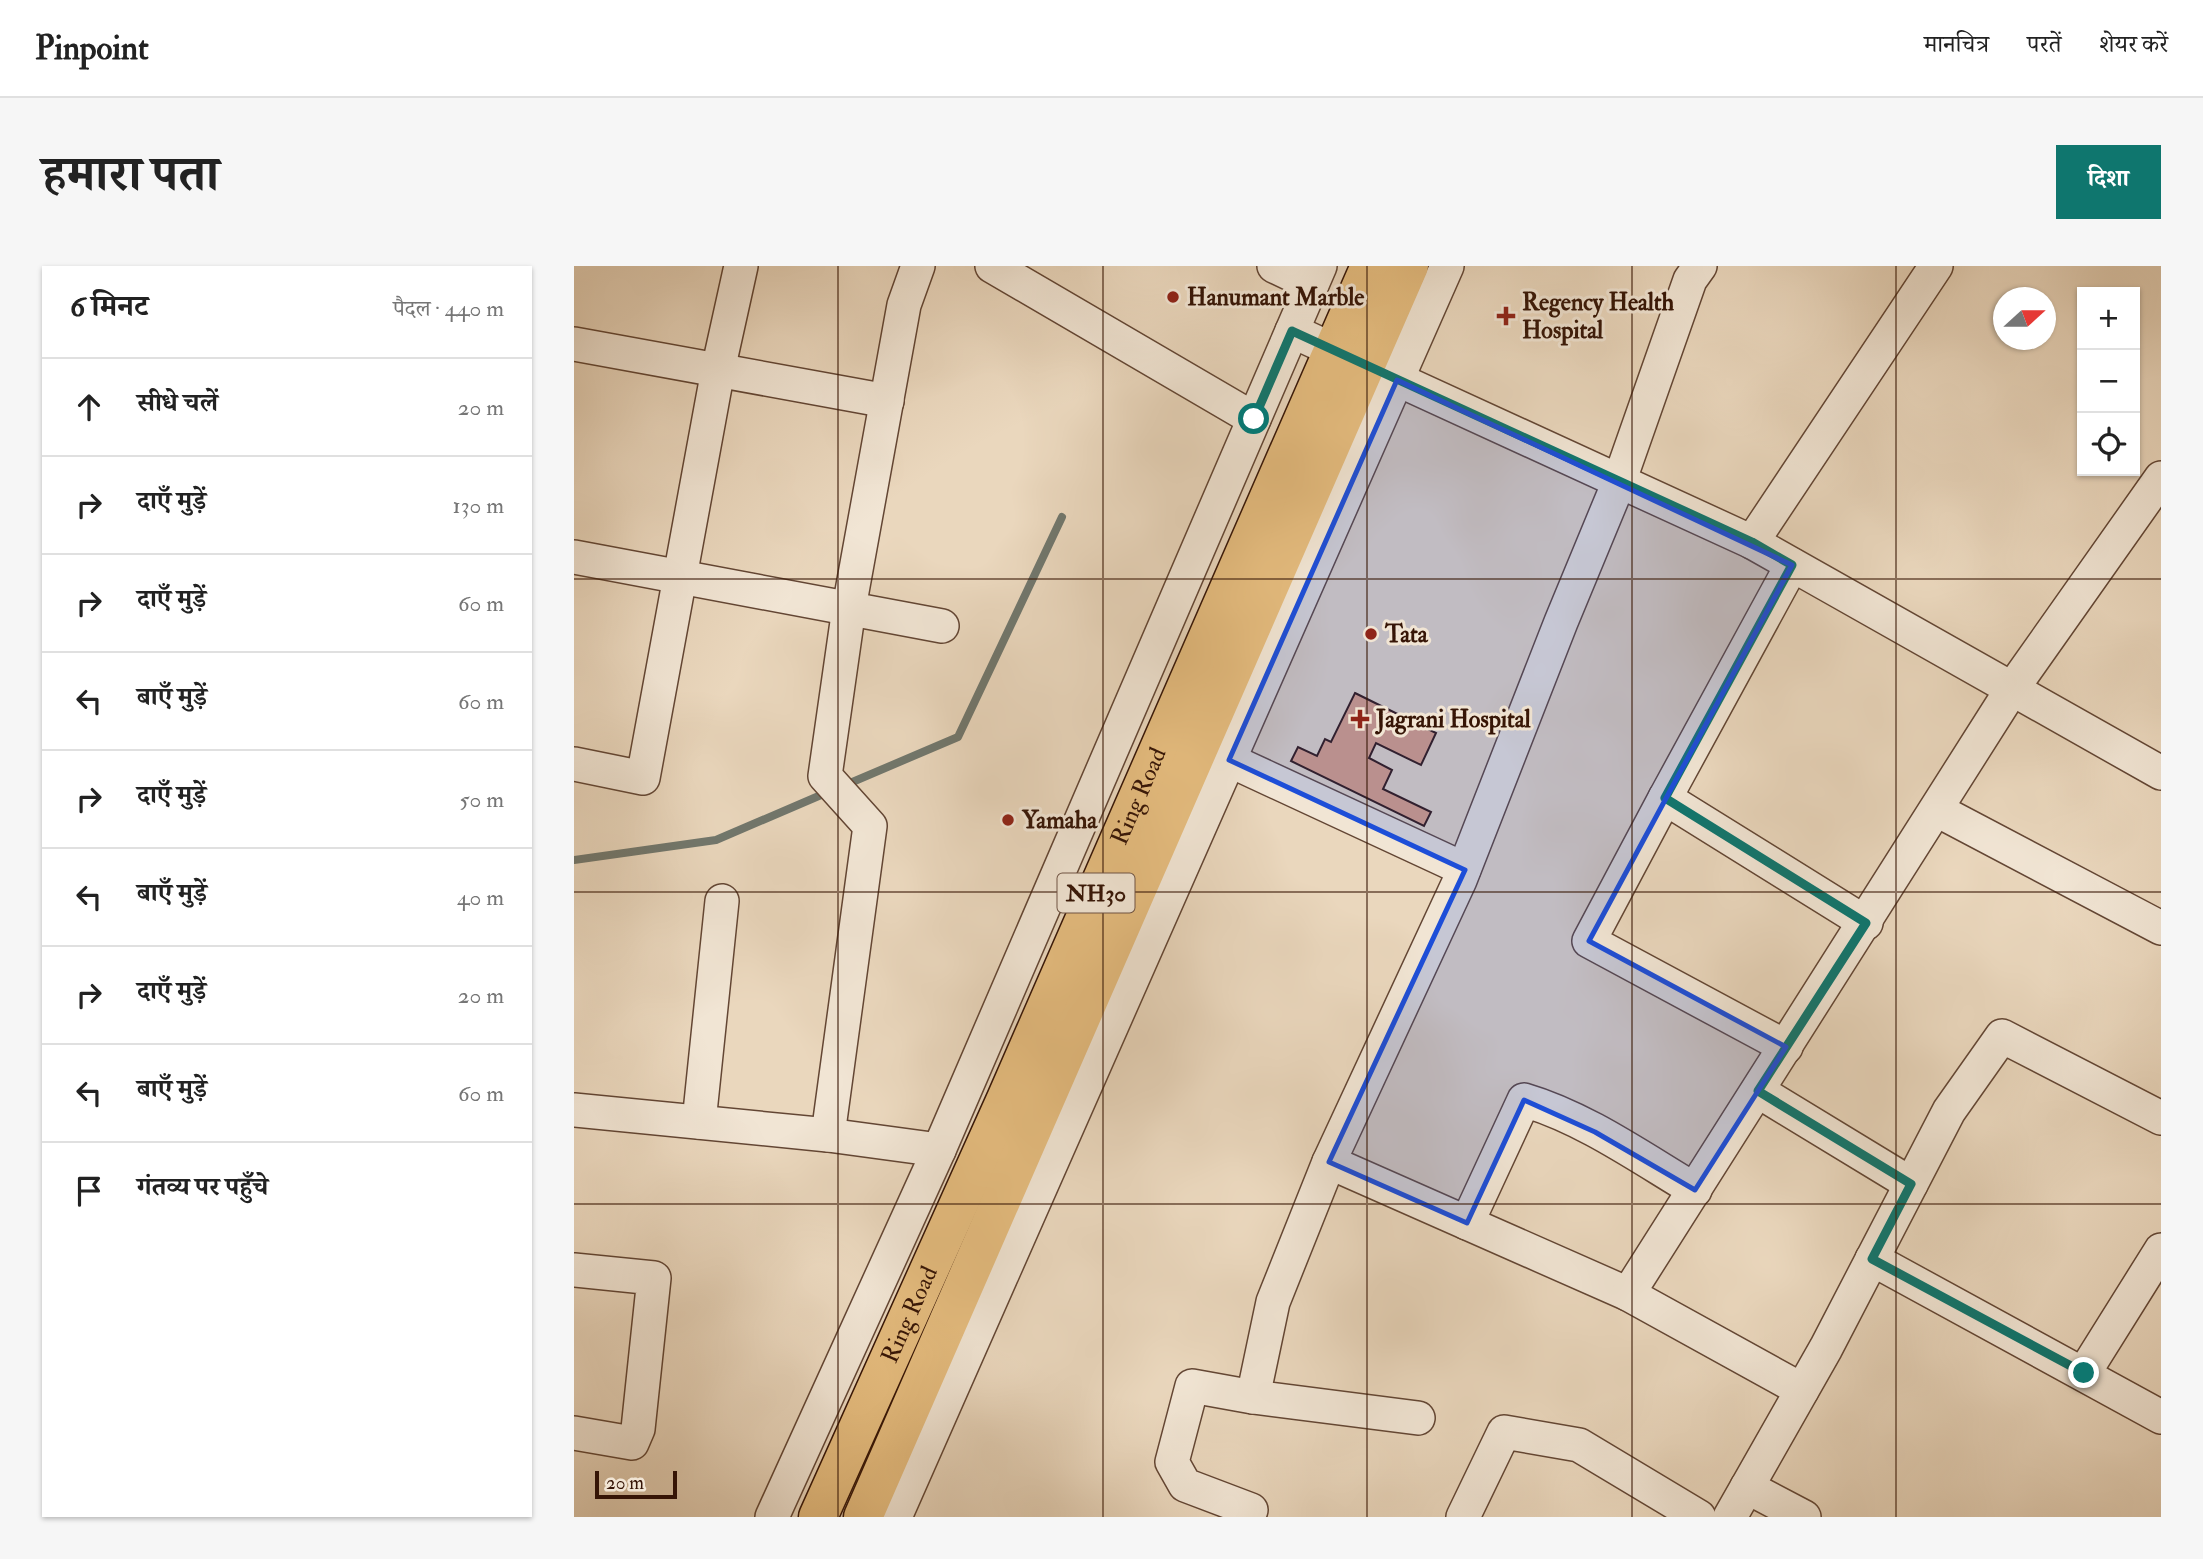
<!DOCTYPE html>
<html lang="hi">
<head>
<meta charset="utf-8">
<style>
	:root { --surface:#fff; --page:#f6f6f6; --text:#222; --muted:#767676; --line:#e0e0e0; --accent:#0f766e }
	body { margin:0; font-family:"IM FELL Double Pica","Noto Serif Devanagari",serif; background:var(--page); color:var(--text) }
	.controls { position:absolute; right:21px; top:21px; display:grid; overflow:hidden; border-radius:0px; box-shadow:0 2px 5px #0004 }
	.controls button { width:63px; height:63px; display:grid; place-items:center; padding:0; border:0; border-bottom:2px solid var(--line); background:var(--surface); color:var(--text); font:35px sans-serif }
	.compass { position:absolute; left:1419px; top:21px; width:63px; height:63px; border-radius:50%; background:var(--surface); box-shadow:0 2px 5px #0004; rotate:69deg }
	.scale { position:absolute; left:21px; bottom:18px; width:82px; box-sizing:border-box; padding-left:7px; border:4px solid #361506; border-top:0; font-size:19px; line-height:24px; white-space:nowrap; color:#361506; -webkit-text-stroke:5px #f1e5d4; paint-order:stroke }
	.stop { position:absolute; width:21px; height:21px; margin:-16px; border:5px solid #0f766e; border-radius:50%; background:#fff }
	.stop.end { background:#0f766e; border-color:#fff; box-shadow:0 2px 7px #0008 }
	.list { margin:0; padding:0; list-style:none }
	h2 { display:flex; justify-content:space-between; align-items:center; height:91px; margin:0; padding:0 28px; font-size:30px }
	h2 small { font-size:23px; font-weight:400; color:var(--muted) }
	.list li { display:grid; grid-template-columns:46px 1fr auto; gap:21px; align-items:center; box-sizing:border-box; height:98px; padding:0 28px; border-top:2px solid var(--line) }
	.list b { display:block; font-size:26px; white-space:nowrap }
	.list em { font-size:23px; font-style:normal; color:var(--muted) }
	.icon { flex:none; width:38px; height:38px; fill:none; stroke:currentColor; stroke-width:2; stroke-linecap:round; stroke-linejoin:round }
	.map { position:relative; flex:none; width:1587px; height:1251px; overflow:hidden; border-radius:0px }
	header { display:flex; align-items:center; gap:42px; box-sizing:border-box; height:98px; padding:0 35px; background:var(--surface); border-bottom:2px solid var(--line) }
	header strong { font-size:33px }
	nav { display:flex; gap:38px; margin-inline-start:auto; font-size:24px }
	.intro { display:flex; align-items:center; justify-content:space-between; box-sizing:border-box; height:168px; padding:0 42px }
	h1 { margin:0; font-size:49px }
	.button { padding:18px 32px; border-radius:0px; background:var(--accent); color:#fff; font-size:24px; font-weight:700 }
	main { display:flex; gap:42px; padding:0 42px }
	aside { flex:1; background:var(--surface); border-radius:0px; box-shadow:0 2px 5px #0004 }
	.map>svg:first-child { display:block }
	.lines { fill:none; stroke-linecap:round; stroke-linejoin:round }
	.stream { stroke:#71776d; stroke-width:8 }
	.building { fill:#e2a17c; stroke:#361506; stroke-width:2 }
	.minor-casing { stroke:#634634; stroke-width:36 }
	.highway-casing { stroke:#361506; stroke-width:41 }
	.minor { stroke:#f1e5d4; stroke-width:33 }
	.highway { stroke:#e5bc7e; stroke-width:38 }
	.route { stroke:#0f766e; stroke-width:9 }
	.marked { fill:#1d4ed8; fill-opacity:0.2; stroke:#1d4ed8; stroke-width:5; stroke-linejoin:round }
	.grid { fill:none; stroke:#361506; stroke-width:2; stroke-opacity:0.55 }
	.poi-dot { fill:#8f2418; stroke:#f1e5d4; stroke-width:2.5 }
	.labels { text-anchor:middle; stroke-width:6; stroke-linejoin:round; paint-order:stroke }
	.shield { fill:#f1e5d4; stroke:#6e5344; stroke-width:2 }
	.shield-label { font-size:23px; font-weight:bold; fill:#361506 }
	.poi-label { font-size:24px; font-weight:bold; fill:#361506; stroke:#f1e5d4; text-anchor:start }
	.street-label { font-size:24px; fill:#361506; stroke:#f1e5d4 }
</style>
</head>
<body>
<header>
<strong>Pinpoint</strong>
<nav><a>मानचित्र</a><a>परतें</a><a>शेयर करें</a></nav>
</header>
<div class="intro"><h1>हमारा पता</h1><a class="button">दिशा</a></div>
<main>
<aside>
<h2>6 मिनट<small>पैदल · 440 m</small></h2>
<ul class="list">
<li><svg class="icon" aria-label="ahead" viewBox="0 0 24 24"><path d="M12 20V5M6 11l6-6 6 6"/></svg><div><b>सीधे चलें</b></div><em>20 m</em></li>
<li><svg class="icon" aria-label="right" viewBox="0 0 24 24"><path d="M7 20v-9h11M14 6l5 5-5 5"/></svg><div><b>दाएँ मुड़ें</b></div><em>130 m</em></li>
<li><svg class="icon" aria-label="right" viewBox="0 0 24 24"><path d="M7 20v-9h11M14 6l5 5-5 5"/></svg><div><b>दाएँ मुड़ें</b></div><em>60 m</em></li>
<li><svg class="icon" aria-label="left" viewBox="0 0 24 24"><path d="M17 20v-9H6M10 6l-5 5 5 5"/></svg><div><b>बाएँ मुड़ें</b></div><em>60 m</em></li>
<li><svg class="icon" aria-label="right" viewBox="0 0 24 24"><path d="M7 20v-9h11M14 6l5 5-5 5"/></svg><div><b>दाएँ मुड़ें</b></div><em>50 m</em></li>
<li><svg class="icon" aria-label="left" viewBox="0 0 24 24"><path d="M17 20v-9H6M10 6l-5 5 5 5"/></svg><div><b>बाएँ मुड़ें</b></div><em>40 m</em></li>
<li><svg class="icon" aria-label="right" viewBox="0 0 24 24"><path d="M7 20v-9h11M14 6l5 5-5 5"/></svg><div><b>दाएँ मुड़ें</b></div><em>20 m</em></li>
<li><svg class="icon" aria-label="left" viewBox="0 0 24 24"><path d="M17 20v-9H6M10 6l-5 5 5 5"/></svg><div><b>बाएँ मुड़ें</b></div><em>60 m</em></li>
<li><svg class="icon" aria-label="arrive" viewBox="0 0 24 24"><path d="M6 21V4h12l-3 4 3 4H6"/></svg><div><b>गंतव्य पर पहुँचे</b></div></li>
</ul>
</aside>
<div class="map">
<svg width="1587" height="1251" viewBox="0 0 1587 1251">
	<rect width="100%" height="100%" fill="#ead7bd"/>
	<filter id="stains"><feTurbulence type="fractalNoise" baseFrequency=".00286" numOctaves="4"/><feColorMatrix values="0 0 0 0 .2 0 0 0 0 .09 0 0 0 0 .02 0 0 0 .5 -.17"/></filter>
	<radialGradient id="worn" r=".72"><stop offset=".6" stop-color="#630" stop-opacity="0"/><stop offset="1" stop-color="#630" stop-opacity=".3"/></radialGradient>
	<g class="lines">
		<g class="stream">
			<polyline points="269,520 384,471 488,251"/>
			<polyline points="0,594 142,574 254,526"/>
		</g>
	</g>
	<polygon class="building" points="781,427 862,467 847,499 802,477 795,492 818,504 809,523 857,546 850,560 717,495 724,481 743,490 751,473 757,476"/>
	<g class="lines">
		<defs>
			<g id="minor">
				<polyline points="418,0 680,153"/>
				<polyline points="700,0 738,18"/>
				<polyline points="718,65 1178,276 1587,507"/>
				<polyline points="0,78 313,135"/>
				<polyline points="1178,276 1362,0"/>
				<polyline points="0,291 368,360"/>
				<polyline points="1218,299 1091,532 1292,657"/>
				<polyline points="655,494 890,603"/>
				<polyline points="0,498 69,512 144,104 167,0"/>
				<polyline points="1091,532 1015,675 1212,781"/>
				<polyline points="1363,544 1587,662"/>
				<polyline points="1184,825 1337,918"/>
				<polyline points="0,844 254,869 365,884"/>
				<polyline points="125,856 148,635"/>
				<polyline points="254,869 296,560 251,510 275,342 330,39 344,0"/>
				<polyline points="755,896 699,1036 679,1131 844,1152"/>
				<path d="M893,957L950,834C1011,852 1067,892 1121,924"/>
				<polyline points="1298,993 1587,1151"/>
				<polyline points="0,1004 80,1012 64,1163 58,1177 0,1167"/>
				<polyline points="1054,1028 755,896 886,614 987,356 1045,216 1116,14 1126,0"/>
				<polyline points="1510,1107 1587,984"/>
				<polyline points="1228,1124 1054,1028 1438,423 1587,212"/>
				<polyline points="1173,1221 1230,1251"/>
				<polyline points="677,1244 611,1219 598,1196 618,1120 679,1131"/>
				<polyline points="198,1251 365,884 746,0"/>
				<polyline points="321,1251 873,0"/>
				<polyline points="889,1251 930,1166 1005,1179 1125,1251"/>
				<polyline points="1156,1251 1252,1082 1375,845 1428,770 1587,852"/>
			</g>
			<g id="highway">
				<path id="s1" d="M244,1251L432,833L796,0"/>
				<polyline points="289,1251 835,0"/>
			</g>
		</defs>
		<use href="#minor" class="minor-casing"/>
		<use href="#highway" class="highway-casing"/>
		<use href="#minor" class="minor"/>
		<use href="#highway" class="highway"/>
	</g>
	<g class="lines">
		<polyline class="route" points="680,153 718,65 1178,276 1218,299 1091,532 1292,657 1184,825 1337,918 1298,993 1510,1107"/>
	</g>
	<path class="marked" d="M823,114L1218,299L1015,675L1212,781L1121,924L1021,866L950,834L893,957L755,896L891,604L655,494Z"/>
	<path class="grid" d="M264,0V1251M529,0V1251M793,0V1251M1058,0V1251M1322,0V1251M0,313H1587M0,626H1587M0,938H1587"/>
	<g class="poi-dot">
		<circle cx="599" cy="31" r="7"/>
		<path d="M928.5 39.5h7v7h7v7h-7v7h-7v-7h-7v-7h7z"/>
		<circle cx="797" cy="368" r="7"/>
		<path d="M782.5 442.5h7v7h7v7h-7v7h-7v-7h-7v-7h7z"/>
		<circle cx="434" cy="554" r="7"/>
	</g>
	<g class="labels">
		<rect class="shield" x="483.5" y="607.5" width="77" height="39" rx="5"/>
		<g class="shield-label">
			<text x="522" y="635">NH30</text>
		</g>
		<g class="poi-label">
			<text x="613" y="39">Hanumant Marble</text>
			<text x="948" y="44">Regency Health<tspan x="948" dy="28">Hospital</tspan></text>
			<text x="811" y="376">Tata</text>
			<text x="802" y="461">Jagrani Hospital</text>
			<text x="448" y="562">Yamaha</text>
		</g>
		<g class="street-label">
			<text dy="8" stroke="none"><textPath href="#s1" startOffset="789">Ring Road</textPath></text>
			<text dy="8" stroke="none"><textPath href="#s1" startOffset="222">Ring Road</textPath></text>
		</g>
	</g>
	<rect width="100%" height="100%" filter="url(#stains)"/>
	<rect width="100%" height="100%" fill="url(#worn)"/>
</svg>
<div class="controls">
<button>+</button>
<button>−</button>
<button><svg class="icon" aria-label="locate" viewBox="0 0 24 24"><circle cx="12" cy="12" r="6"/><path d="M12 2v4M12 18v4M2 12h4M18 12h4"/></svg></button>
</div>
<svg class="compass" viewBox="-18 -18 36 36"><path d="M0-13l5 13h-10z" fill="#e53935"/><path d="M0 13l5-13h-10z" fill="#767676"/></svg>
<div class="scale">20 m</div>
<div class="stop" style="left:680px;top:153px"></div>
<div class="stop end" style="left:1510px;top:1107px"></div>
</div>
</main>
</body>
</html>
